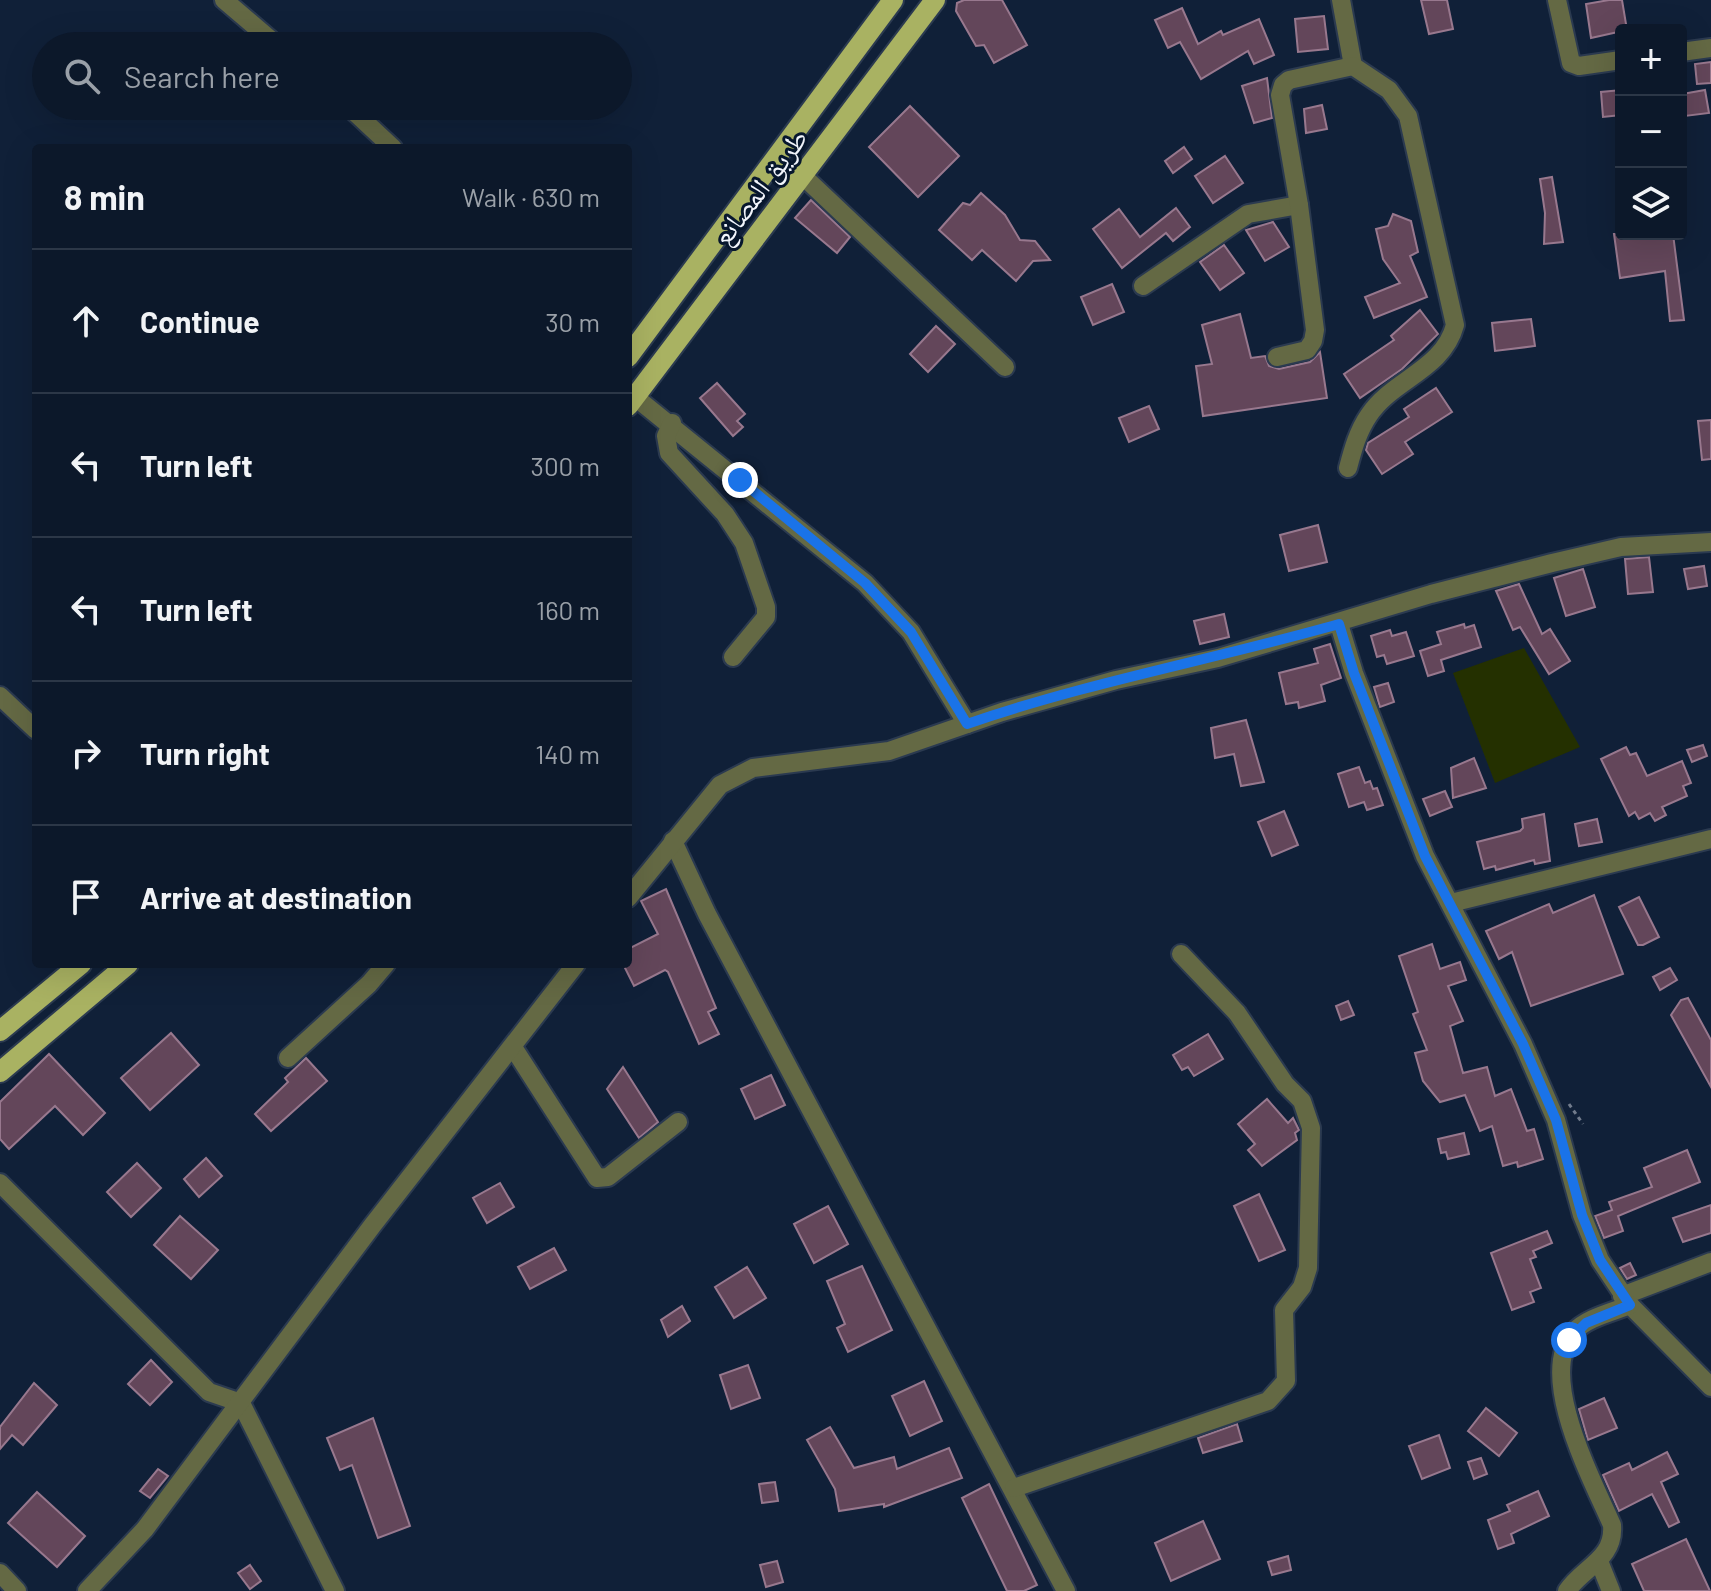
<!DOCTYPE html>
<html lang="en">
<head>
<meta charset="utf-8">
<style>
	:root { --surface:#0c182a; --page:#152132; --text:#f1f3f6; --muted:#9aa0a8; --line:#2c3747 }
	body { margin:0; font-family:Barlow,"Noto Naskh Arabic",sans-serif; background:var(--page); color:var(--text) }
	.controls { position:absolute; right:24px; top:24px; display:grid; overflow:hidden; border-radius:8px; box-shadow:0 8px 32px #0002 }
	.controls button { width:72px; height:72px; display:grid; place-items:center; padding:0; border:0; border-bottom:2px solid var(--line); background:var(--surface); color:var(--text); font:40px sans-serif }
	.stop { position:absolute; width:24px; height:24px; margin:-18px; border:6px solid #1a73e8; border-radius:50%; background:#fff }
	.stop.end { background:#1a73e8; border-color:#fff; box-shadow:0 2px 8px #0008 }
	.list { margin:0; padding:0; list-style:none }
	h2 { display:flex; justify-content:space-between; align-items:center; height:104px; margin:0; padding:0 32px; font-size:34px }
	h2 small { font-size:26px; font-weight:400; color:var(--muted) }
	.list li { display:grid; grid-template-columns:52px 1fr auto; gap:24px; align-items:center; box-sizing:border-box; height:144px; padding:0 32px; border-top:2px solid var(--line) }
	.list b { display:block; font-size:30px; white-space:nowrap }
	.list em { font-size:26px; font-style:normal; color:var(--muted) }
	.icon { flex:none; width:44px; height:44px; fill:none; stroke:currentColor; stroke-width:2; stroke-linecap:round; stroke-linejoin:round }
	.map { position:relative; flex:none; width:1711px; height:1591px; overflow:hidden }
	.search { position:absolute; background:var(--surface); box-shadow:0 8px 32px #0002; left:32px; top:32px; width:600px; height:88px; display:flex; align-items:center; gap:20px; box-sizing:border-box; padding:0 28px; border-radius:44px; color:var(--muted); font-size:30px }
	.panel { position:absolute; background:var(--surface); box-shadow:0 8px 32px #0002; left:32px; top:144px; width:600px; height:824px; border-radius:8px }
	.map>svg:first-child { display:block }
	.green { fill:#243000 }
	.building { fill:#63465a; stroke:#98788e; stroke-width:2 }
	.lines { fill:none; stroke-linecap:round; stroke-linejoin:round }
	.minor-casing { stroke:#2b3a50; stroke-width:22 }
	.primary-casing { stroke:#2b3a50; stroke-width:24 }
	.path { stroke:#717b8c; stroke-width:3; stroke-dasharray:4 4; stroke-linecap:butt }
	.minor { stroke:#646944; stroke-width:18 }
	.primary { stroke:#a9b262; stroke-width:20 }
	.route { stroke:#1a73e8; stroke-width:10 }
	.labels { text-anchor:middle; stroke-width:6; stroke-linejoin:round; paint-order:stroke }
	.street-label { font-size:28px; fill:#f1f5fc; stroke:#07172d }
</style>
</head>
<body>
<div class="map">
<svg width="1711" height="1591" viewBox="0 0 1711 1591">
	<rect width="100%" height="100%" fill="#102038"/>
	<polygon class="green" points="1524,648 1580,747 1495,783 1453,673"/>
	<g class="building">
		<polygon points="964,0 1002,0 1027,45 994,63 984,45 976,46 956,11 957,3"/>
		<polygon points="1421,0 1447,0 1453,29 1429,34"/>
		<polygon points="1609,0 1622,0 1627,30 1591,38 1586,4"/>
		<polygon points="1182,8 1198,44 1221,31 1223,35 1259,19 1274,55 1254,64 1248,51 1201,79 1180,42 1168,48 1155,20"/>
		<polygon points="1324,16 1328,49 1298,52 1295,19"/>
		<polygon points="1711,62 1711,83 1697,84 1695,64"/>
		<polygon points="1267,78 1272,118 1254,123 1242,86"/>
		<polygon points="1621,90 1621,115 1603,117 1601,92"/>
		<polygon points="1705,90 1709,113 1685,116 1682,94"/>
		<polygon points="1322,105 1327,129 1306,133 1304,109"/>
		<polygon points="910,106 959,156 918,197 869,147"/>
		<polygon points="1184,147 1192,159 1173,173 1165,161"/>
		<polygon points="1225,156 1243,183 1213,203 1195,176"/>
		<polygon points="1552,177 1563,242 1544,244 1545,213 1540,179"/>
		<polygon points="981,193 1005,215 1020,240 1035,241 1050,260 1033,261 1016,281 982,250 972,260 939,230 963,203 970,205"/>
		<polygon points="811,200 850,237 837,253 795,218"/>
		<polygon points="1176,208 1190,227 1173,241 1166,233 1122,268 1093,229 1119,209 1140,237"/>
		<polygon points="1393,214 1411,221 1418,252 1410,256 1427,297 1374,318 1365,297 1400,283 1383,259 1376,229 1388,226"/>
		<polygon points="1273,222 1289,247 1265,261 1246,230"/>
		<polygon points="1614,234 1673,234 1684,320 1670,321 1665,271 1620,278"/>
		<polygon points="1224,245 1244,273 1220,290 1200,262"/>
		<polygon points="1112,284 1124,312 1093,325 1081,297"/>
		<polygon points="1420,310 1438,334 1402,369 1360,398 1344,374 1394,340 1391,336"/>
		<polygon points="1240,314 1251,358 1265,356 1269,366 1279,369 1310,362 1320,352 1327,398 1203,416 1196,366 1212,364 1202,325"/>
		<polygon points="1531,319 1535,346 1495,351 1492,323"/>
		<polygon points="936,326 955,344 928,372 910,354"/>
		<polygon points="717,383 745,414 737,421 743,427 733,436 700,398"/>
		<polygon points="1436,388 1452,412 1405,442 1413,454 1382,474 1366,450 1368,443 1409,417 1404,409"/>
		<polygon points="1149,406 1159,429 1129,442 1119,418"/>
		<polygon points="1711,420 1711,459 1702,460 1698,421"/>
		<polygon points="1318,525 1327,562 1289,571 1280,535"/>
		<polygon points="1649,557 1653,592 1628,594 1625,559"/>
		<polygon points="1704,566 1707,586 1688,589 1684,569"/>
		<polygon points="1583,569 1595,607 1566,616 1554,578"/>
		<polygon points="1519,584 1542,634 1550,629 1570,661 1549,674 1520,627 1513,630 1496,591"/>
		<polygon points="1224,614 1229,637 1200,644 1194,621"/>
		<polygon points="1464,624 1465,628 1474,625 1481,647 1441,660 1444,671 1428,676 1420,651 1441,644 1437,632"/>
		<polygon points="1390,630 1392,636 1406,632 1414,656 1387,664 1384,655 1377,657 1371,636"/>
		<polygon points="1330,644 1341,678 1321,685 1325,701 1299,708 1298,702 1286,704 1279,673 1318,663 1314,649"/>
		<polygon points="1388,683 1394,702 1380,707 1374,687"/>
		<polygon points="1246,720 1264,782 1241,786 1234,754 1215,758 1211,728"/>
		<polygon points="1703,745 1707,756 1692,762 1687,750"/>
		<polygon points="1626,747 1630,755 1636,753 1647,776 1682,761 1691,783 1683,786 1687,796 1662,807 1666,815 1655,821 1650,813 1639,819 1635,812 1629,816 1601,759"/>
		<polygon points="1474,758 1486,788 1453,798 1451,768"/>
		<polygon points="1359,767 1365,783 1370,781 1373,789 1377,788 1383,805 1367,810 1364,802 1349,807 1338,774"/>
		<polygon points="1445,791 1452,807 1430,816 1423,799"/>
		<polygon points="1284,811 1298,845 1272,856 1258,822"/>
		<polygon points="1544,814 1550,861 1535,864 1534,860 1496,870 1495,866 1484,869 1477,842 1520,831 1523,828 1522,819"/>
		<polygon points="1597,819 1602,842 1579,846 1575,824"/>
		<polygon points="666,889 716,1008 708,1012 719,1034 699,1044 668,972 665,970 634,986 623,964 628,964 628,949 658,934 641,901"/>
		<polygon points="1594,895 1623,974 1531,1006 1512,952 1499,959 1486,931 1549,904 1553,913"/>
		<polygon points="1639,897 1659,937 1643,945 1638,945 1619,907"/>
		<polygon points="1432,944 1440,969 1460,962 1466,980 1448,986 1463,1021 1450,1026 1463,1073 1487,1067 1495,1096 1511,1089 1527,1131 1534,1129 1543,1159 1518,1167 1517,1162 1503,1166 1492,1126 1480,1131 1465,1095 1440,1102 1423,1081 1415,1053 1427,1050 1413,1014 1418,1012 1399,956"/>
		<polygon points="1670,968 1677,980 1660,990 1653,977"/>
		<polygon points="1688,998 1711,1040 1711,1087 1671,1015 1681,1000"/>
		<polygon points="1348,1001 1354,1015 1341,1020 1336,1006"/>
		<polygon points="171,1033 199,1065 150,1110 121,1078"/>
		<polygon points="1208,1034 1223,1059 1194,1076 1188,1067 1182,1070 1173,1055"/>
		<polygon points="49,1054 105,1113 83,1135 55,1106 9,1149 0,1139 0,1102"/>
		<polygon points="306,1058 327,1081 271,1131 255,1114 288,1082 285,1078"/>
		<polygon points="623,1067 658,1122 639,1138 607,1089"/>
		<polygon points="771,1075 785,1105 755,1119 741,1089"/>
		<polygon points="1267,1099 1288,1123 1293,1118 1299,1130 1295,1133 1297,1140 1262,1166 1248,1150 1255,1144 1238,1124"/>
		<polygon points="1464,1133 1469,1154 1448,1159 1446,1152 1441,1153 1438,1139"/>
		<polygon points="1687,1150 1700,1182 1618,1216 1623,1231 1604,1238 1595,1216 1612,1210 1609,1202 1652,1187 1644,1168"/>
		<polygon points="206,1158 222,1176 199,1197 184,1179"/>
		<polygon points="137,1163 161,1188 131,1217 107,1192"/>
		<polygon points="500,1183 514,1207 487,1223 473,1198"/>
		<polygon points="1259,1194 1285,1250 1259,1261 1234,1206"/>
		<polygon points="1711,1205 1711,1233 1683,1242 1673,1218"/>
		<polygon points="828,1206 848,1244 814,1263 794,1224"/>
		<polygon points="180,1216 218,1250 191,1279 154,1245"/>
		<polygon points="1547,1231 1552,1243 1533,1251 1536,1257 1530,1259 1541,1288 1530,1292 1534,1302 1512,1310 1491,1253"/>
		<polygon points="554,1248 566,1270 530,1289 518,1267"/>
		<polygon points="1630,1263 1636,1275 1627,1279 1620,1268"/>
		<polygon points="862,1266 892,1330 848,1352 837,1328 845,1324 827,1281"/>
		<polygon points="747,1267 766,1298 734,1318 715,1287"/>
		<polygon points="682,1306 690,1321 668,1337 661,1320"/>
		<polygon points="151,1360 172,1382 150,1405 128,1384"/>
		<polygon points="748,1365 760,1398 731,1409 720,1375"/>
		<polygon points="924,1381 942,1421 910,1436 892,1396"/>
		<polygon points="34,1383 57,1405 23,1445 12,1435 0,1449 0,1427"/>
		<polygon points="1604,1398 1617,1428 1588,1440 1579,1409"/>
		<polygon points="1486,1408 1517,1433 1499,1456 1468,1431"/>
		<polygon points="373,1418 410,1526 378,1538 352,1465 340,1470 327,1438"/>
		<polygon points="1237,1424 1242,1441 1203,1453 1198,1438"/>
		<polygon points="830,1427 854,1468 894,1457 897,1469 949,1448 962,1478 884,1507 884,1504 839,1511 835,1489 807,1440"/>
		<polygon points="1439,1435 1450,1468 1422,1479 1409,1446"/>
		<polygon points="1667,1452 1678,1474 1661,1482 1679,1522 1669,1527 1652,1494 1619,1511 1603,1475 1629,1463 1632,1470"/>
		<polygon points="1481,1458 1487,1474 1474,1479 1468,1462"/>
		<polygon points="158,1469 168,1476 150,1498 140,1491"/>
		<polygon points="775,1482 778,1501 762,1503 759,1484"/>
		<polygon points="989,1484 1037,1585 1024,1591 1007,1591 962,1498"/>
		<polygon points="1538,1491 1549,1516 1511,1534 1514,1543 1498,1549 1488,1520 1510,1511 1507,1505"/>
		<polygon points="37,1492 85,1536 57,1567 8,1523"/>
		<polygon points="1203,1521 1220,1559 1171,1581 1155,1543"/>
		<polygon points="1686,1539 1710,1591 1644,1591 1632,1564"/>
		<polygon points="1288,1556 1291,1570 1272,1575 1268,1562"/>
		<polygon points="777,1561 783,1582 766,1587 760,1565"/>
		<polygon points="250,1565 261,1581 250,1589 238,1573"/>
	</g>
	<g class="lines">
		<defs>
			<g id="minor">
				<polyline points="224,0 278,46"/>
				<polyline points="1341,0 1353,66"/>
				<polyline points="1557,0 1571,63 1579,66 1621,60"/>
				<polyline points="1681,52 1711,48"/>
				<polyline points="348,106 393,148"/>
				<polyline points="804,177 1005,367"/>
				<polyline points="1143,286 1248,214 1299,205"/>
				<path d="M1277,357L1307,350L1313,341L1315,330L1299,205L1280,95L1283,85L1289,80L1353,66L1389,90L1408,116L1455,325C1443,370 1393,379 1369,415C1358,431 1353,449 1348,468"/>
				<polyline points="635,397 865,583 911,632 967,724"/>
				<polyline points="672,423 666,436 669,453 725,514 744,543 766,607 766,617 733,657"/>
				<polyline points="1339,624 1354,673 1425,856 1523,1044 1556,1120 1582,1215 1600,1260 1630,1305 1711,1387"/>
				<polyline points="0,696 36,730"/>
				<polyline points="673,841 707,914 1066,1591"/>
				<polyline points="628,898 720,785 753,768 889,751 1002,712 1116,680 1218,658 1431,594 1552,563 1621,547 1711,542"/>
				<polyline points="1451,903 1711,839"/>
				<polyline points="513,1047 597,1178 608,1177 678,1122"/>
				<polyline points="288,1058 369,984 386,964"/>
				<polyline points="0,1183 209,1392 241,1403 335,1591"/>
				<polyline points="1622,1296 1711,1262"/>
				<polyline points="1014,1488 1268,1401 1286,1381 1284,1310 1302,1287 1308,1268 1311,1128 1302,1101 1285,1084 1237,1013 1181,954"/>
				<polyline points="1599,1561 1611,1591"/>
				<polyline points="0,1573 17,1591"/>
				<polyline points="87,1591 145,1529 372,1226 576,964"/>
				<path d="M1567,1591C1583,1567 1615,1559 1612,1525C1592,1479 1536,1375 1574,1332C1586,1318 1613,1312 1630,1305"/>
			</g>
			<g id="primary">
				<polyline points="628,357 893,0"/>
				<polyline points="628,406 935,0"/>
				<polyline points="0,1031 81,964"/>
				<polyline points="0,1072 128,964"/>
			</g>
		</defs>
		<use href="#minor" class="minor-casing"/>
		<use href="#primary" class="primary-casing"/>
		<polyline class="path" points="1569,1104 1583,1124"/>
		<use href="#minor" class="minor"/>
		<use href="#primary" class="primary"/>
	</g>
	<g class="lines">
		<path class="route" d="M740,480L865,583L911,632L967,724C1088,682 1216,659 1339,624L1354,673L1425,856L1523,1044L1556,1120L1582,1215L1600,1260L1630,1305L1586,1323L1569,1340"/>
	</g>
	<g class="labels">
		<g class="street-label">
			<text transform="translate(760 187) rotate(-53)" y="10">طريق المصانع</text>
		</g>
	</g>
</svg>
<div class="controls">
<button>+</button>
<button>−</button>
<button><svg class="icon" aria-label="layers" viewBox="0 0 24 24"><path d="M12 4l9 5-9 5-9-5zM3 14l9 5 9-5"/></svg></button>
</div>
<div class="stop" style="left:1569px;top:1340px"></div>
<div class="stop end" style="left:740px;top:480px"></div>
<div class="search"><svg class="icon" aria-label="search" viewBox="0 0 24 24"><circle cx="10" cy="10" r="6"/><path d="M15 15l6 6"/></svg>Search here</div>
<section class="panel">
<h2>8 min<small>Walk · 630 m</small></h2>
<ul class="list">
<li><svg class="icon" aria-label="ahead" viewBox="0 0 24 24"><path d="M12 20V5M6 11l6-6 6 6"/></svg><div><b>Continue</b></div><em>30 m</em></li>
<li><svg class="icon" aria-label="left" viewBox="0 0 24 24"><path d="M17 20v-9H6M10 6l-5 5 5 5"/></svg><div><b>Turn left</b></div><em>300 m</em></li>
<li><svg class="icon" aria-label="left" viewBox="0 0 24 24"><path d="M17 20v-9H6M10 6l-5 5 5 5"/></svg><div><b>Turn left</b></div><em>160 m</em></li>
<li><svg class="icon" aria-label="right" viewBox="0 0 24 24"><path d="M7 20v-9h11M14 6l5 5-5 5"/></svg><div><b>Turn right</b></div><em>140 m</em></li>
<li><svg class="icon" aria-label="arrive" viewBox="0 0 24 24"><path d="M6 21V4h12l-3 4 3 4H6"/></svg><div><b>Arrive at destination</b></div></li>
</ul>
</section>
</div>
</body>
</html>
